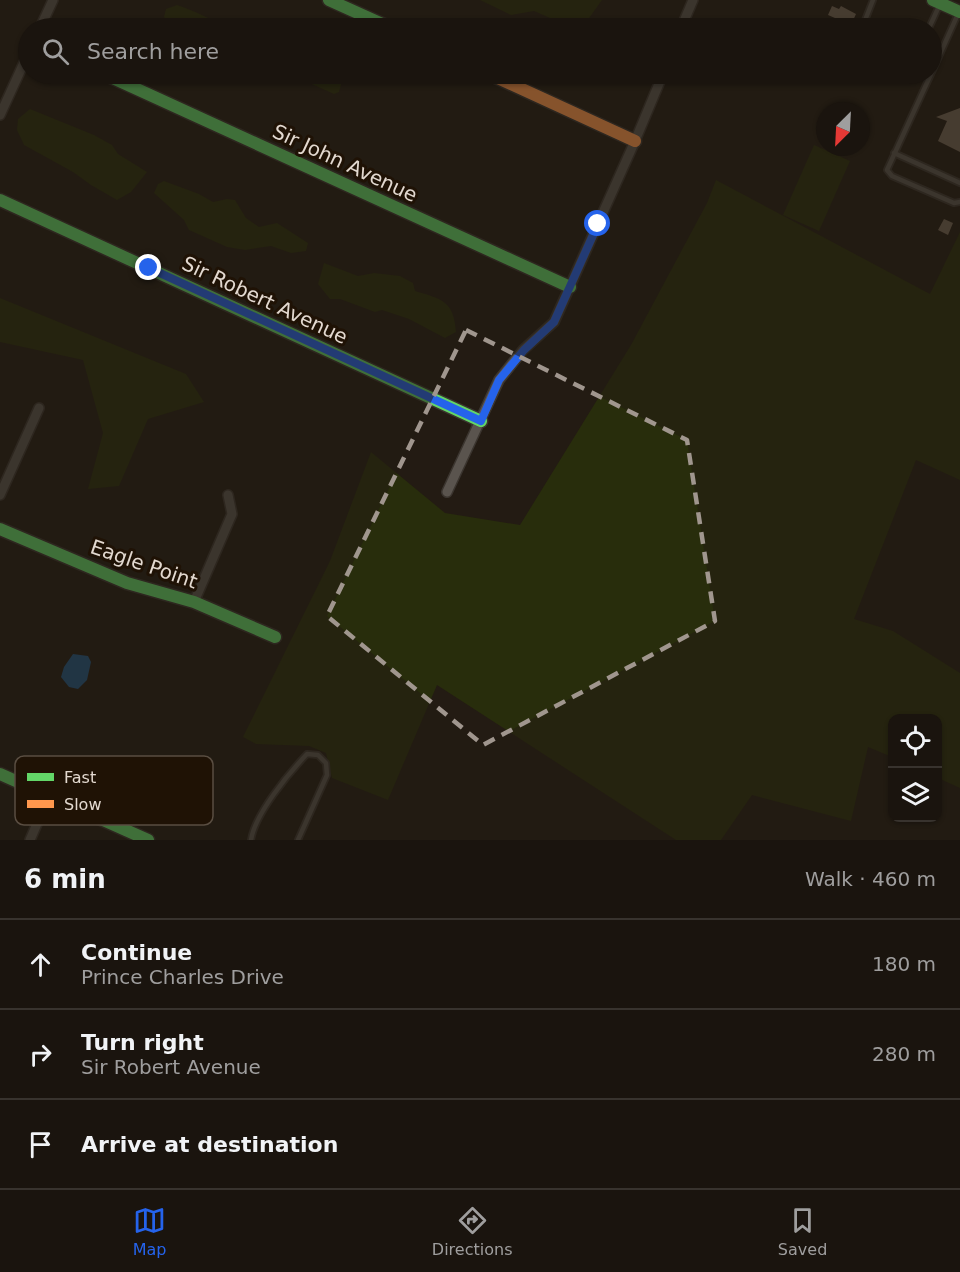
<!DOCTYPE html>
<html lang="en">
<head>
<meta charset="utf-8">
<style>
	:root { --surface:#1a140e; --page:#27211c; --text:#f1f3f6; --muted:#9f9e9e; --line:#38332e; --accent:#2563eb }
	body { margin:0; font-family:"DejaVu Sans",sans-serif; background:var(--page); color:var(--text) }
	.controls { position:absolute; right:18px; bottom:18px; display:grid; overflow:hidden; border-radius:12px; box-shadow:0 2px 4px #0004 }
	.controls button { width:54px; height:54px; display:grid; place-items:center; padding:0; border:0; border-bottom:2px solid var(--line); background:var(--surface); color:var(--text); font:30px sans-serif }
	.compass { position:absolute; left:816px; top:102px; width:54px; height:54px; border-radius:50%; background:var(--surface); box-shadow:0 2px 4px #0004; rotate:204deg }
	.stop { position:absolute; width:18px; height:18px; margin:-14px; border:4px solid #2563eb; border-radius:50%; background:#fff }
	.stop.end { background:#2563eb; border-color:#fff; box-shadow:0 2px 6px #0008 }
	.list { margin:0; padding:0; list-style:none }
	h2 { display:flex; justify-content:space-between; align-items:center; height:78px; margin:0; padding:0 24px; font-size:26px }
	h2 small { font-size:20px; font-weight:400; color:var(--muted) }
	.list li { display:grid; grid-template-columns:39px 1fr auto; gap:18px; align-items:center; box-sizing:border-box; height:90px; padding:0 24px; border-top:2px solid var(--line) }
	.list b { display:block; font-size:22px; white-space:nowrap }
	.list p { margin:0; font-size:20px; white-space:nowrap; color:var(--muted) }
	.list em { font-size:20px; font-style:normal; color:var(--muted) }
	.icon { flex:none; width:33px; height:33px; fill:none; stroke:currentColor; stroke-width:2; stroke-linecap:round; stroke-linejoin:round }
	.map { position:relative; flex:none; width:960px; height:840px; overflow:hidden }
	.search { position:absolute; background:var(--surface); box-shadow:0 2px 4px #0004; left:18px; right:18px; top:18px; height:66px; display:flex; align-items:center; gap:15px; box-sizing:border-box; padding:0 21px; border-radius:33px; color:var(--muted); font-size:22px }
	.sheet { height:348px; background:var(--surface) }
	nav { display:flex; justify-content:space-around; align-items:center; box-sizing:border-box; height:84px; border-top:2px solid var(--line); background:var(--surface); font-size:16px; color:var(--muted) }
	nav a { display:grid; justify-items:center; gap:3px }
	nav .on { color:var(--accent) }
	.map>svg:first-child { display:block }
	.green { fill:#282d0c }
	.water { fill:#215481 }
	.building { fill:#726454 }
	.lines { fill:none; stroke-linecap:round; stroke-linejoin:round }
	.lane-casing { stroke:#3b352f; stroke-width:8 }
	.street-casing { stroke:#3b352f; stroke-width:12 }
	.fast-casing { stroke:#3b352f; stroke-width:15 }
	.slow-casing { stroke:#3b352f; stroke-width:15 }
	.lane { stroke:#5a544e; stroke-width:4.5 }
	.street { stroke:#5a544e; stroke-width:9 }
	.fast { stroke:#63d668; stroke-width:12 }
	.slow { stroke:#ff974d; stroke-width:12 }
	.route { stroke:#2563eb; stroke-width:8 }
	.marked { fill:none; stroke:#a0968e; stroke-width:4.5; stroke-dasharray:12 8; stroke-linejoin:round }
	.labels { text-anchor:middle; stroke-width:6; stroke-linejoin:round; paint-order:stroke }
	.street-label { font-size:20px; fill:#e3d9d0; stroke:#1f1205 }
	.key { fill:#1f1205; stroke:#5a4e42; stroke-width:1.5 }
	.key-label { font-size:16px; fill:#e3d9d0 }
</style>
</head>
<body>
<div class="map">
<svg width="960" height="840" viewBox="0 0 960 840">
	<rect width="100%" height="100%" fill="#231b13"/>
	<g class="green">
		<polygon points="480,0 602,0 582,28 573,28 534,11 511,15"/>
		<path d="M177,5C196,11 213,21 231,28H173L164,17L166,9Z"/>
		<polygon points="268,74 344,74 339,92 334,94 305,81 295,81"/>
		<polygon points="30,109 94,135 112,145 118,154 147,172 131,192 117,200 91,185 73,172 24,145 17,130 18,119"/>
		<polygon points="814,145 850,161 819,231 783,215"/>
		<polygon points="716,180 930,294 960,232 960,480 916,460 854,619 893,631 960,673 960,788 938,778 938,718 892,718 892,757 868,747 851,821 752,795 721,840 676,840 437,685 388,800 332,778 326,753 309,746 256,744 243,737 330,561 371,452 445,513 520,525 631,345 707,203"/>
		<polygon points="164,181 199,194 213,202 227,199 235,200 246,218 259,227 277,223 308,243 306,251 291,253 271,246 245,250 227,247 189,230 184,220 154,193 158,184"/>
		<path d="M324,263L358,276L374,273L400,276L413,283L415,291C442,299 454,301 456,332L445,338L409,319L382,310L375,312L340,299H330L318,284Z"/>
		<polygon points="0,298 186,374 204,402 148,419 119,486 88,489 103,433 83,360 0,342"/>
	</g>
	<polygon class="water" points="73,654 88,656 91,662 87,680 78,689 69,687 61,677 64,667"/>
	<g class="building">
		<polygon points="832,6 839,9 841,6 856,14 851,25 828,15"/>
		<polygon points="960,108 960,152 938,141 947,121 936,117"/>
		<polygon points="944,219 953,223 948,235 938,230"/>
	</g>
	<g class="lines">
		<defs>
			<g id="lane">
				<polyline points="862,28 873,0"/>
				<polyline points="929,28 940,4"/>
				<polyline points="932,72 958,14"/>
				<polyline points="931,74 887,170 892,176 954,203 960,202"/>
				<polyline points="894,153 960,183"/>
				<path d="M251,840C255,814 288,774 307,754L318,755L326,763L327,775L298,840"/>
			</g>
			<g id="street">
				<polyline points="40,28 53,0"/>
				<polyline points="681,28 693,0"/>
				<polyline points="0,115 28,54"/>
				<polyline points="447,492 499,380 523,350 554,322 635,141 663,74"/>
				<polyline points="0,495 39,408"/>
				<polyline points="194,602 232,514 228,495"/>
				<polyline points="30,840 49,796"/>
			</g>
			<g id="fast">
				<polyline points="329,0 391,28"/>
				<polyline points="933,0 960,12"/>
				<polyline points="104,74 570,287"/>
				<polyline points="0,200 481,421"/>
				<polyline points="0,529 127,583 194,602 275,637"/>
				<polyline points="0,774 148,840"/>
			</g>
			<polyline id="slow" points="489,74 635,141"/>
		</defs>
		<use href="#lane" class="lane-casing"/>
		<use href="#street" class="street-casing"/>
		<use href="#fast" class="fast-casing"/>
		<use href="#slow" class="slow-casing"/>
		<use href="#lane" class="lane"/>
		<use href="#street" class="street"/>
		<use href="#fast" class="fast"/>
		<use href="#slow" class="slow"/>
	</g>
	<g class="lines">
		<polyline class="route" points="149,268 481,421 499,380 524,350 554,322 598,224"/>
	</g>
	<path d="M0 0H960V840H0ZM466,330L687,440L715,621L483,745L327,616Z" fill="#231b13" fill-opacity=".55" fill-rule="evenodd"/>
	<path class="marked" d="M466,330L687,440L715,621L483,745L327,616Z"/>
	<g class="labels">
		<g class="street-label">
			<text transform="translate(345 163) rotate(25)" y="7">Sir John Avenue</text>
			<text transform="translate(265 300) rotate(25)" y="7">Sir Robert Avenue</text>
			<text transform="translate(144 564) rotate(19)" y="7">Eagle Point</text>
		</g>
	</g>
	<rect x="15" y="756" width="198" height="69" rx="9" class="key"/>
	<rect x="27" y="773" width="27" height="8" fill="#63d668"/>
	<rect x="27" y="800" width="27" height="8" fill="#ff974d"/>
	<g class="key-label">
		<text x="64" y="783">Fast</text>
		<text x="64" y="810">Slow</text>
	</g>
</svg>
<div class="controls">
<button><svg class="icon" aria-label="locate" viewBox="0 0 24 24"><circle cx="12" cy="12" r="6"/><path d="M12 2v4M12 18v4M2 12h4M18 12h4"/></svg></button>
<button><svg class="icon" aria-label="layers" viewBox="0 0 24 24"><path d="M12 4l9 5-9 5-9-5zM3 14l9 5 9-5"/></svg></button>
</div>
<svg class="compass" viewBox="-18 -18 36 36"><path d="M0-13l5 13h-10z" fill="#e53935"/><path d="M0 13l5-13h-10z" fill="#9f9e9e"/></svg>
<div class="stop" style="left:598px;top:224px"></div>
<div class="stop end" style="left:149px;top:268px"></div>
<div class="search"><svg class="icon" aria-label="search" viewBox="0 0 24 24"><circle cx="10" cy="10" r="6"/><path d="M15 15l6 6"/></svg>Search here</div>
</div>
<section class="sheet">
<h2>6 min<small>Walk · 460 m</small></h2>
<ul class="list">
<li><svg class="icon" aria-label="ahead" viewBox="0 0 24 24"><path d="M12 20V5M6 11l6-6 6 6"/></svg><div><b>Continue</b><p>Prince Charles Drive</p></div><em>180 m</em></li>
<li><svg class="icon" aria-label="right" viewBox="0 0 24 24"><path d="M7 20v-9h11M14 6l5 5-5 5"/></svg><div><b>Turn right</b><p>Sir Robert Avenue</p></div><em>280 m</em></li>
<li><svg class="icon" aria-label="arrive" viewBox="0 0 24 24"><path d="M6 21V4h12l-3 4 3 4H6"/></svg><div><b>Arrive at destination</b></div></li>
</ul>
</section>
<nav>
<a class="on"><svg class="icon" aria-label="map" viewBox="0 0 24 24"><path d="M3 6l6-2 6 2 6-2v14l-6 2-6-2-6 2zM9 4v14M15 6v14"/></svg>Map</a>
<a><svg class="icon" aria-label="directions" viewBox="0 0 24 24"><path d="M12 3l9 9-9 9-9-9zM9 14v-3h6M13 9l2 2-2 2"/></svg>Directions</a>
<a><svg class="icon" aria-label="saved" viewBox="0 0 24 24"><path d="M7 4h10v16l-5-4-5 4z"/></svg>Saved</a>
</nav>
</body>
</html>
